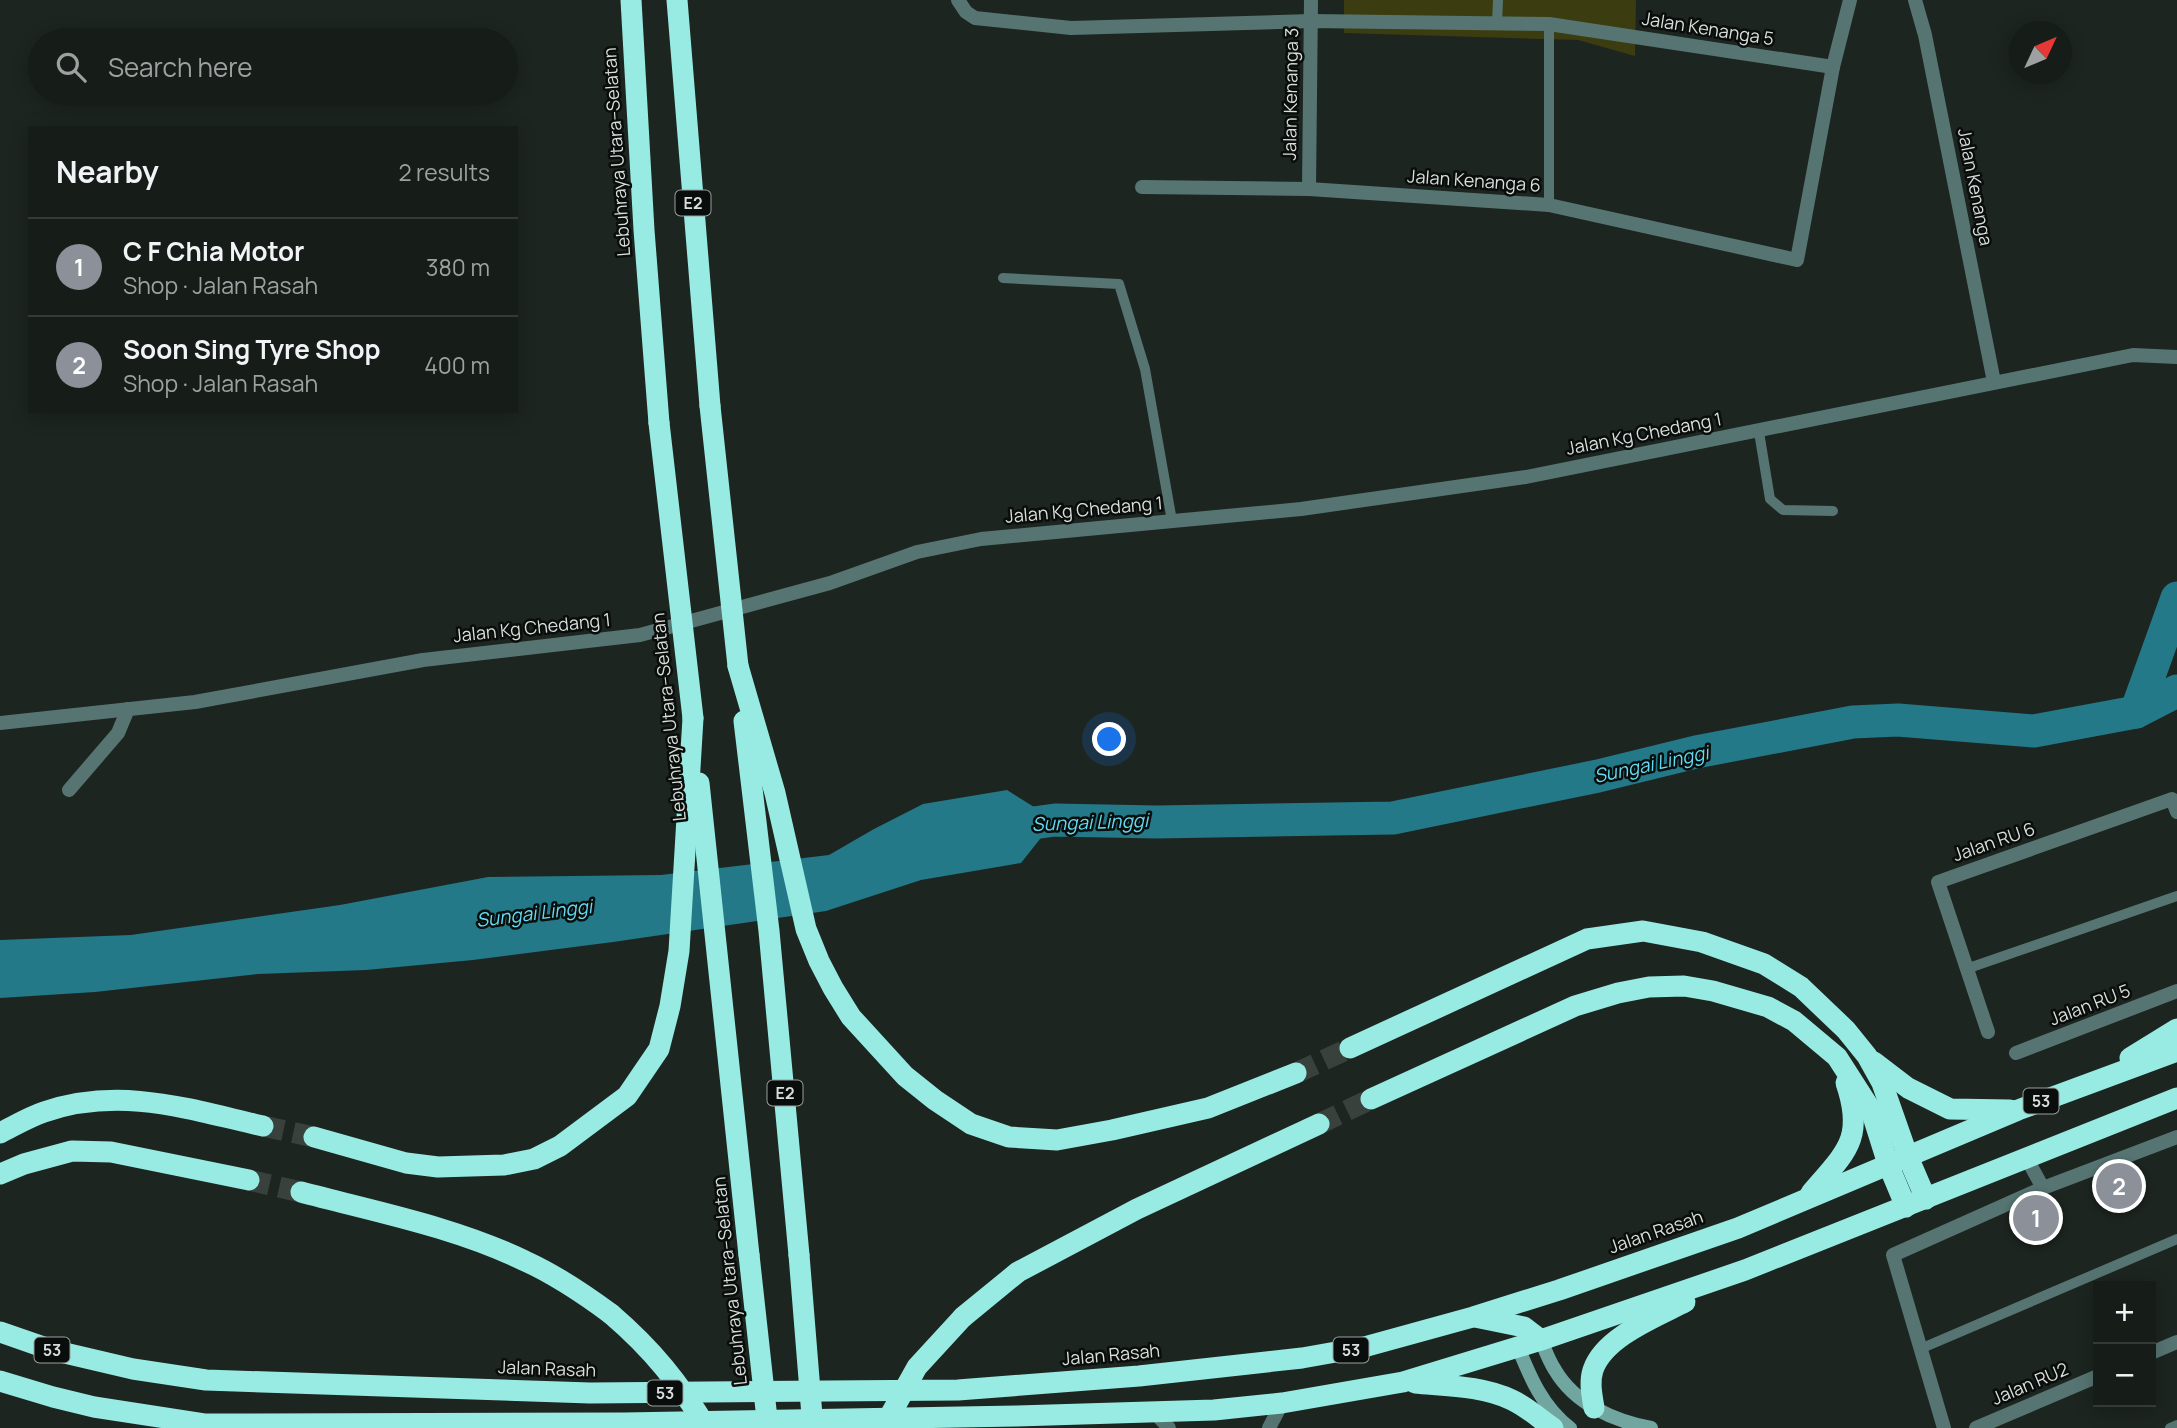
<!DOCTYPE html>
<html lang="en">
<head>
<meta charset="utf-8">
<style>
	:root { --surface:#161c18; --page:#1f2521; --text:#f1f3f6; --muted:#9ea1a2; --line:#353a37; --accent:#8c9099 }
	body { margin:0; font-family:Manrope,sans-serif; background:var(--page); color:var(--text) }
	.controls { position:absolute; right:21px; bottom:21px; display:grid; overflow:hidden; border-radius:0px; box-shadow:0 4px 18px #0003 }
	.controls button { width:63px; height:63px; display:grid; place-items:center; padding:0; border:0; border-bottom:2px solid var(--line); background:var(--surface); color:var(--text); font:35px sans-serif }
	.compass { position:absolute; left:2009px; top:21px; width:63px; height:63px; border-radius:50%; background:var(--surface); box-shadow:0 4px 18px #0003; rotate:46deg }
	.you { position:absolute; left:1110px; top:740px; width:24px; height:24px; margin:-18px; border:5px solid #fff; border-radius:50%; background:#1a73e8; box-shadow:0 0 0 10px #1a73e833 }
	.badge { display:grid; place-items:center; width:46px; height:46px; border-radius:50%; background:var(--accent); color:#fff; font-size:23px; font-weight:700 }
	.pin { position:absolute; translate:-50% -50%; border:4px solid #fff; box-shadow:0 2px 7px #0006 }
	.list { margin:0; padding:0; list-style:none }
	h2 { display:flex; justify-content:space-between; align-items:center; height:91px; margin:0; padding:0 28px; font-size:30px }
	h2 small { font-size:23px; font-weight:400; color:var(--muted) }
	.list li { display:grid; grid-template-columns:46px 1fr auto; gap:21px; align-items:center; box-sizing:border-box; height:98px; padding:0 28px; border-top:2px solid var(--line) }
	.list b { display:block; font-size:26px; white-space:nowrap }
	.list p { margin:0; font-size:23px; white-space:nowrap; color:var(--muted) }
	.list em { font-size:23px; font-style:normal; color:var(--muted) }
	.icon { flex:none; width:38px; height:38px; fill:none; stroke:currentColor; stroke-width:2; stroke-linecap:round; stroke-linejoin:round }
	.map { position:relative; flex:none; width:2177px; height:1428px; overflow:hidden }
	.search { position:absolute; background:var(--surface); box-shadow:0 4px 18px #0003; left:28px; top:28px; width:490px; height:77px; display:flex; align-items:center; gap:18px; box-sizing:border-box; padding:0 24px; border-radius:38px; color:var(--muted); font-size:26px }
	.panel { position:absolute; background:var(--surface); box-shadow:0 4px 18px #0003; left:28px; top:126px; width:490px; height:287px; border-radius:0px }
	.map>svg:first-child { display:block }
	.green { fill:#3b3c10 }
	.water { fill:#237988 }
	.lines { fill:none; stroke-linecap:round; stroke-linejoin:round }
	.river { stroke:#237988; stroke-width:33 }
	.highway-tunnel { stroke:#39413c; stroke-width:21; stroke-dasharray:21 10; stroke-linecap:butt }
	.lane { stroke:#567572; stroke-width:10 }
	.street { stroke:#567572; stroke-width:14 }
	.secondary { stroke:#71a59f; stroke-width:14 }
	.highway { stroke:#98ebe2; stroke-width:21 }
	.highway-bridge { stroke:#98ebe2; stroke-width:21 }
	.labels { text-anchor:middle; stroke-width:5; stroke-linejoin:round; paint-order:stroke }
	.shield { fill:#090d0b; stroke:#9b9f9d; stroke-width:2 }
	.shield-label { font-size:16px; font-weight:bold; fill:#d9dedb }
	.street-label { font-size:18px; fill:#d9dedb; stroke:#090d0b }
	.water-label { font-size:19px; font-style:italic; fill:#63dcf3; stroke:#090d0b }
</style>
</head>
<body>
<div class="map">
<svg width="2177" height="1428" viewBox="0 0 2177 1428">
	<rect width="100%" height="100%" fill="#1d2520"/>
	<polygon class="green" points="1344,0 1636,0 1635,56 1578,40 1344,33"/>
	<polygon class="water" points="1007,790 1055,820 1021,863 921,880 826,911 613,942 473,960 366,970 258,974 95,992 0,998 0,940 131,935 340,905 488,877 661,875 829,855 874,829 923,804"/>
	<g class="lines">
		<g class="river">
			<polyline points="2136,712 2177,598"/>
			<polyline points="1011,826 1055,820 1157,822 1393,818 1598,776 1696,752 1853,722 1898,720 2034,731 2136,712 2177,691"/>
		</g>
		<g class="highway-tunnel">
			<polyline points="1296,1073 1350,1048"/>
			<polyline points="1319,1124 1371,1099"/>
			<polyline points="263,1126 314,1137"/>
			<polyline points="249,1180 301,1192"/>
		</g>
		<g class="lane">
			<polyline points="1497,23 1498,0"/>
			<polyline points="1549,24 1549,205"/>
			<polyline points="1003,278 1119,284 1145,369 1172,521"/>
			<polyline points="1759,432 1770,499 1783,510 1833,511"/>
			<polyline points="1966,969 2177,896"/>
			<polyline points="1920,1349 2177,1239"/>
			<polyline points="2170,1428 2177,1425"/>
		</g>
		<g class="street">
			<polyline points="958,0 966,12 975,18 1071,28 1311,21 1549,24 1833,67"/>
			<polyline points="1915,0 1925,35 1994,382"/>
			<polyline points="1142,187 1309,189 1549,205 1797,260 1833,67 1850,0"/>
			<polyline points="1309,189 1311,0"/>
			<polyline points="0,723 195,702 423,660 640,635 830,583 917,552 981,539 1301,509 1526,477 2133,355 2177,357"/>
			<polyline points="69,790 118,733 128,709"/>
			<polyline points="1988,1032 1938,882 2172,799 2177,812"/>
			<polyline points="2016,1053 2177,991"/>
			<polyline points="2026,1157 2043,1188"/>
			<polyline points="2151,1353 2177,1342"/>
			<polyline points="1155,1413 1169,1428"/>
			<polyline points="1269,1428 1282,1403"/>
			<polyline points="1944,1428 1893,1255 2043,1188 2177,1137"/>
			<polyline points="1976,1428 2098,1376"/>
		</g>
		<g class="secondary">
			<path d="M1541,1340C1545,1350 1549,1361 1555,1370C1575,1404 1614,1421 1651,1428"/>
			<path d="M1518,1347C1530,1377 1543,1408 1570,1428"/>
		</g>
		<g class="highway">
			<polyline points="631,0 644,230 659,423"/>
			<polyline points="677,0 710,406"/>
			<polyline points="738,666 775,793 806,929 819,961 833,988 851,1017 905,1076 935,1100 971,1124 1009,1137 1057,1140 1112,1130 1208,1108 1296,1073"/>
			<polyline points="744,721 769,931 799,1255"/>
			<polyline points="699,783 749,1255"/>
			<polyline points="1350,1048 1587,939 1643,931 1702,942 1764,964 1801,987 1846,1030 1867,1056 1882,1083 1908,1157 1926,1199"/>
			<polyline points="2130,1058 2177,1029"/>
			<polyline points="1874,1062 1908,1088 1950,1109 2010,1110"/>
			<polyline points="1371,1099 1575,1006 1618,993 1649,987 1684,986 1713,991 1768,1007 1794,1021 1837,1057 1871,1110 1888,1164 1906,1207"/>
			<path d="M0,1133C14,1126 29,1117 44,1112C120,1086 188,1109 263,1126"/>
			<polyline points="314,1137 406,1163 438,1167 504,1165 534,1159 560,1146 627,1096 659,1049 670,1006 679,951 693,718"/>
			<polyline points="0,1174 24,1164 72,1151 111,1152 249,1180"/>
			<path d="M301,1192C376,1212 455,1227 525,1261C556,1275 584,1294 611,1314"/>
			<path d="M1811,1193C1846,1152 1865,1139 1846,1083"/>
			<polyline points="963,1317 1018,1272 1137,1209 1319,1124"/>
			<polyline points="1475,1317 1524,1327 1541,1340"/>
			<polyline points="0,1332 52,1350 133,1369 206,1380 590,1393 958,1390 1139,1376 1302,1358 1364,1347 1473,1317 1559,1290 1738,1228 2018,1110 2177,1051"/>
			<polyline points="0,1381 53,1397 94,1407 204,1424 624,1423 1017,1416 1214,1410 1282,1403 1403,1382 1541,1340 1745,1270 2177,1098"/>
			<path d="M1415,1383C1448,1386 1483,1386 1512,1400C1527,1407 1540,1419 1553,1428"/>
			<path d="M1594,1408C1592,1395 1589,1382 1593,1370C1604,1337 1656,1317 1685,1302"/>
		</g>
		<g class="highway-bridge">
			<polyline points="710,406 738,666"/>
			<polyline points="659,423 693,718"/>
			<polyline points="749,1255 768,1428"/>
			<polyline points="799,1255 813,1428"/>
			<path d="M611,1314C653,1350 678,1382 707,1428"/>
			<polyline points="883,1428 917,1367 963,1317"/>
		</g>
	</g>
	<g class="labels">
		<g class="shield">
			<rect x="675.5" y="190.5" width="35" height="25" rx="5"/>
			<rect x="767.5" y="1080.5" width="35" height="25" rx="5"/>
			<rect x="2023.5" y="1088.5" width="35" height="25" rx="5"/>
			<rect x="34.5" y="1337.5" width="35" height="25" rx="5"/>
			<rect x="1333.5" y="1337.5" width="35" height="25" rx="5"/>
			<rect x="647.5" y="1380.5" width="35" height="25" rx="5"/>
		</g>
		<g class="shield-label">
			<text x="693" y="209">E2</text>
			<text x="785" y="1099">E2</text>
			<text x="2041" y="1107">53</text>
			<text x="52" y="1356">53</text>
			<text x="1351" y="1356">53</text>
			<text x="665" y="1399">53</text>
		</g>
		<g class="street-label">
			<text transform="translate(1708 29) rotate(9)" y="6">Jalan Kenanga 5</text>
			<text transform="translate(1291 94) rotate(-89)" y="6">Jalan Kenanga 3</text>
			<text transform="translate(617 152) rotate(-94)" y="6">Lebuhraya Utara–Selatan</text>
			<text transform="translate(1474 181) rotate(4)" y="6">Jalan Kenanga 6</text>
			<text transform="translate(1975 187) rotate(79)" y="6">Jalan Kenanga</text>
			<text transform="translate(1644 434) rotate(-11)" y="6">Jalan Kg Chedang 1</text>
			<text transform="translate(1084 510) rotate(-5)" y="6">Jalan Kg Chedang 1</text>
			<text transform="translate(532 628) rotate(-6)" y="6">Jalan Kg Chedang 1</text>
			<text transform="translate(669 717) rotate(-96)" y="6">Lebuhraya Utara–Selatan</text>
			<text transform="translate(1994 842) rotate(-19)" y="6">Jalan RU 6</text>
			<text transform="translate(2090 1005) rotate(-21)" y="6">Jalan RU 5</text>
			<text transform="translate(1656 1232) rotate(-19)" y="6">Jalan Rasah</text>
			<text transform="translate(730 1281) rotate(-96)" y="6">Lebuhraya Utara–Selatan</text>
			<text transform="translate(1111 1355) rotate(-5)" y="6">Jalan Rasah</text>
			<text transform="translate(547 1369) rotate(2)" y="6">Jalan Rasah</text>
			<text transform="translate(2030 1384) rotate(-23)" y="6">Jalan RU2</text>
		</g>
		<g class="water-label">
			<text transform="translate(1651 764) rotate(-12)" y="7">Sungai Linggi</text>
			<text transform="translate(1090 822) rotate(-2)" y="7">Sungai Linggi</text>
			<text transform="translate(534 913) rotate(-7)" y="7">Sungai Linggi</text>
		</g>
	</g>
</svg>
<div class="controls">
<button>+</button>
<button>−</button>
</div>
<svg class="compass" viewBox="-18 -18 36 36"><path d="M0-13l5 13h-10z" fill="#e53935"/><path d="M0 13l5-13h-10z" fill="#9ea1a2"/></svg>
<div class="you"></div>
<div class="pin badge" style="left:2036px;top:1218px">1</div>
<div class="pin badge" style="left:2119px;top:1186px">2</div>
<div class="search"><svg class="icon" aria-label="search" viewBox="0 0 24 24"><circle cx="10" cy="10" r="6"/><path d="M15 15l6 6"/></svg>Search here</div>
<section class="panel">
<h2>Nearby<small>2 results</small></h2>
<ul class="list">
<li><span class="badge">1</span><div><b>C F Chia Motor</b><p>Shop · Jalan Rasah</p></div><em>380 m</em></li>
<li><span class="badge">2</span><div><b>Soon Sing Tyre Shop</b><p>Shop · Jalan Rasah</p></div><em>400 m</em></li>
</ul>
</section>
</div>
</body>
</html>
